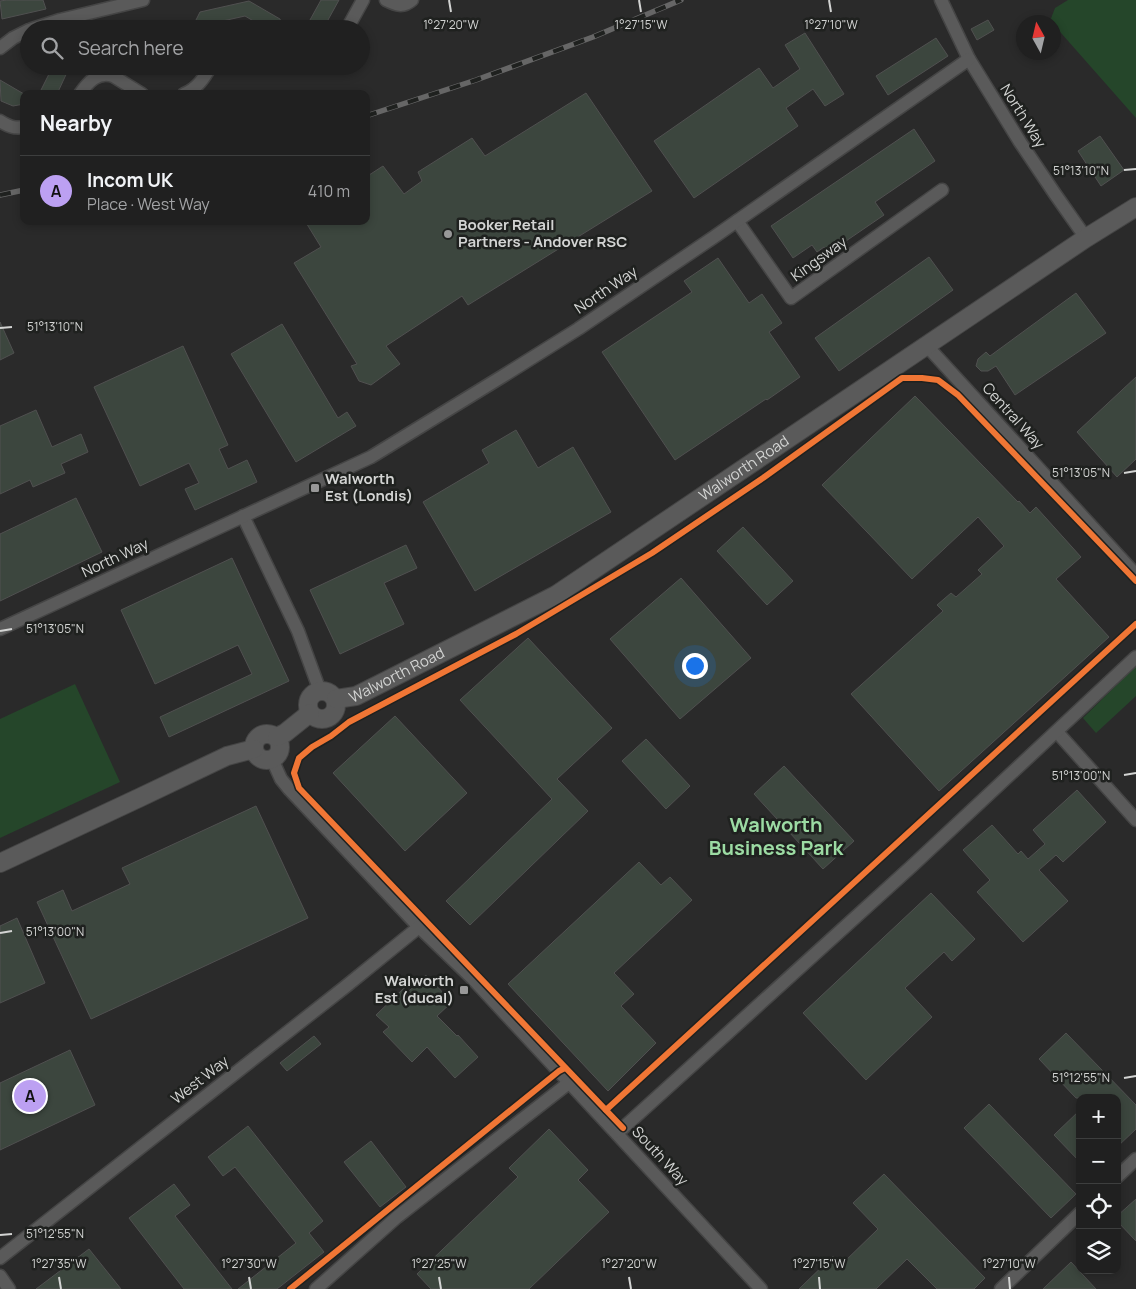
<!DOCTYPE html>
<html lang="en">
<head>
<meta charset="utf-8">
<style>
	:root { --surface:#202020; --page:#282829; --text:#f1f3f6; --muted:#a2a3a5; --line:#3d3e3e; --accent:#bca0f2 }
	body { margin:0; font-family:Manrope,sans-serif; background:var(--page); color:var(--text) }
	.controls { position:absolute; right:15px; bottom:15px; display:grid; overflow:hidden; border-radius:10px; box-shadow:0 2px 8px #0003 }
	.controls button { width:45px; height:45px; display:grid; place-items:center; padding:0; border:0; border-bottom:1px solid var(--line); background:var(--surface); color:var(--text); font:25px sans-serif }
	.compass { position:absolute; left:1016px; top:15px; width:45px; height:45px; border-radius:50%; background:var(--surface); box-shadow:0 2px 8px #0003; rotate:352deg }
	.you { position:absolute; left:694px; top:665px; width:18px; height:18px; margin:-12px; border:4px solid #fff; border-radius:50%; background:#1a73e8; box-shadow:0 0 0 8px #1a73e833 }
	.badge { display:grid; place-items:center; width:32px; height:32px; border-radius:50%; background:var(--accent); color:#111; font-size:16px; font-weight:700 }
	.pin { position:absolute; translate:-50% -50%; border:2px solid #fff; box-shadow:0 1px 5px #0006 }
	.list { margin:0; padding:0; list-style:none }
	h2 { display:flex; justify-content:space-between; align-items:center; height:65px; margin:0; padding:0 20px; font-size:21px }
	h2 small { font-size:16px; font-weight:400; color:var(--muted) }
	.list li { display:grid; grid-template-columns:32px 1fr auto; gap:15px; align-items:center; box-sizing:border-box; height:70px; padding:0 20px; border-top:1px solid var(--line) }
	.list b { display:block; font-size:19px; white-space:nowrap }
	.list p { margin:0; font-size:16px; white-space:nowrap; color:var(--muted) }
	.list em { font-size:16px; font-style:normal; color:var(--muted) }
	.icon { flex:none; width:28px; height:28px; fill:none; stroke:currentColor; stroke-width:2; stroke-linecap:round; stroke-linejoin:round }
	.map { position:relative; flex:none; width:1136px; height:1289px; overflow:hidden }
	.search { position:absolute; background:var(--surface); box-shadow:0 2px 8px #0003; left:20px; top:20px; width:350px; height:55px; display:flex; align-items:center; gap:12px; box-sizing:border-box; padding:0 18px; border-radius:28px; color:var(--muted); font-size:19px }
	.panel { position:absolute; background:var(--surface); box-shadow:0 2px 8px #0003; left:20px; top:90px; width:350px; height:135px; border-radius:10px }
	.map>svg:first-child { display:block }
	.green { fill:#25462a }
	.building { fill:#3c463e; stroke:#505050 }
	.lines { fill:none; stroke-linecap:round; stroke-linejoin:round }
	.street-casing { stroke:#454545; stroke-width:15 }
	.secondary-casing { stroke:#454545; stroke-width:20 }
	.street { stroke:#5a5a5a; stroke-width:12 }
	.secondary { stroke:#5a5a5a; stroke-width:18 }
	.rail-casing { stroke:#666; stroke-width:5.5 }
	.rail { stroke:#1f211f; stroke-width:4; stroke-dasharray:11; stroke-linecap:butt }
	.cycleway-casing { stroke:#1f211f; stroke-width:9 }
	.cycleway { stroke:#f07635; stroke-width:6 }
	.ticks { fill:none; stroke:#d3d4d3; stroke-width:2 }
	.poi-dot { fill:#989898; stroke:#1f211f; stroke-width:2 }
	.labels { text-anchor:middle; stroke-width:5; stroke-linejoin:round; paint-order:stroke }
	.street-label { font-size:15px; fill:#d3d4d3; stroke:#1f211f }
	.poi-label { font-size:15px; font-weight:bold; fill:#d3d4d3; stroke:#1f211f; text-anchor:start }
	.district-label { font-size:20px; font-weight:bold; fill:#9cdba3; stroke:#1f211f }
	.ticks-label { font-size:12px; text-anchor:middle; fill:#d3d4d3; stroke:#1f211f; stroke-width:5; stroke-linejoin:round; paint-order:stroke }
</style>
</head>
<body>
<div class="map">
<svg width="1136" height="1289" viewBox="0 0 1136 1289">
	<rect width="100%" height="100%" fill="#2a2a2a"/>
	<g class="green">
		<polygon points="1068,0 1136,0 1136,118 1054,25 1054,22 1050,21 1055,8"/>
		<polygon points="1136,666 1136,696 1096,733 1083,718"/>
		<polygon points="75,684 120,782 0,838 0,719"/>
	</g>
	<g class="building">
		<polygon points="7,0 43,0 46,9 2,19 0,1"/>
		<polygon points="321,0 339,0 323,29 305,29"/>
		<polygon points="249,1 280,19 283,29 267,29 245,16 209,24 207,29 198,29 193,26 200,12"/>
		<polygon points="988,20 994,30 977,40 971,29"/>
		<polygon points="805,33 844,94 825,106 813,89 786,108 798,126 694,198 654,141 759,68 773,88 800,69 785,45"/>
		<polygon points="936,38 948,56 888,95 876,76"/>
		<polygon points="53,66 70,66 57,94 39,94"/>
		<polygon points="0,80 24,94 24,104 13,106 1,101"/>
		<polygon points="586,93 652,191 468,305 462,296 386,346 400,364 371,385 359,381 351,366 357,364 294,263 321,247 305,221 366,221 366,177 383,166 404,194 422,181 418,172 472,138 485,156"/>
		<polygon points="914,129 935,161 875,202 884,215 846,241 847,243 829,255 824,247 817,252 812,245 793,258 771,226"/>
		<polygon points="1100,136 1124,170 1101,186 1078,151"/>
		<polygon points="929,257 953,290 839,371 815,338"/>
		<polygon points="718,258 749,303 762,294 782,323 769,332 800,377 767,400 766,399 675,460 602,352 692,292 684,281"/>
		<polygon points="1076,293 1106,333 1015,395 996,366 988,371 981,371 976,366 978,359 986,352 990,356"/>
		<polygon points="0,322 14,353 0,360"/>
		<polygon points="282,324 338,418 347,412 356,426 296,462 231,354"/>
		<polygon points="183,346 228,445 219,449 228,469 247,460 257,482 195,510 185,489 199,483 189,463 140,486 94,387"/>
		<polygon points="1136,377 1136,459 1117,477 1077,432"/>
		<polygon points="915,396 1018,502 1019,501 1030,513 1036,507 1081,557 1056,579 1109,637 939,791 851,694 943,611 937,605 951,593 956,597 982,574 978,570 1004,546 978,517 912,579 822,485"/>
		<polygon points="36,410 52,447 81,434 88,452 61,464 65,473 33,487 30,480 0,494 0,426"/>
		<polygon points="516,430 538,468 573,447 611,512 475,591 423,502 489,463 482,450"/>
		<polygon points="76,498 102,552 0,601 0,534"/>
		<polygon points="743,527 793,581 767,605 717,551"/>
		<polygon points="406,545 417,568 384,583 404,624 340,654 310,590"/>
		<polygon points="232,558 289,681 169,737 160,717 252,674 238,645 155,684 121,610"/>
		<polygon points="681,578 751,658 680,719 610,639"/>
		<polygon points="528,638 612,728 557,779 588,811 470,925 446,901 552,799 460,700"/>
		<polygon points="395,716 467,793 405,851 333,773"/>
		<polygon points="646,739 690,786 666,809 622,761"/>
		<polygon points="784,766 854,841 823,869 754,794"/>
		<polygon points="1077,790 1106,822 1063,862 1056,855 1039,870 1068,901 1023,942 977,892 990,880 963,850 992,825 1018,854 1021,851 1028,859 1045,844 1033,830"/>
		<polygon points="256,806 308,918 91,1019 37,902 63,890 72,911 130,884 122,868"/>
		<polygon points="639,862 661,885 670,877 692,900 614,973 634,994 621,1006 656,1043 608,1091 508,984"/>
		<polygon points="931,893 975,939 952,961 944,952 905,988 932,1017 866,1080 803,1013"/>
		<polygon points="17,918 45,983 0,1003 0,926"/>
		<polygon points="426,975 452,1002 437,1016 457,1036 458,1035 478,1057 455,1078 427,1047 412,1062 383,1032 389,1027 376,1015 404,988 408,992"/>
		<polygon points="1066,1033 1136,1105 1136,1129 1117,1147 1117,1098 1076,1098 1039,1059"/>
		<polygon points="314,1036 321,1044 287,1071 280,1063"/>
		<polygon points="70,1050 95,1105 0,1150 0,1083"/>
		<polygon points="989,1104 1076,1194 1051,1218 964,1128"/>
		<polygon points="1080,1110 1080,1162 1054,1135"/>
		<polygon points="248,1126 323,1221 309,1233 324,1252 277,1289 238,1289 296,1243 235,1167 223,1176 208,1157"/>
		<polygon points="549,1129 588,1170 578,1180 609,1212 529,1289 431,1289 417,1274 518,1177 509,1168"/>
		<polygon points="371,1141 406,1187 380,1207 344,1162"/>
		<polygon points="884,1174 985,1278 974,1289 937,1289 907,1259 876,1289 799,1289 833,1256 842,1264 878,1229 853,1203"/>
		<polygon points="174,1184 190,1205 175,1216 232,1289 184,1289 129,1218"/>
		<polygon points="1136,1199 1136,1241 1117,1221 1117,1216"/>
		<polygon points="89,1249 121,1289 36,1289"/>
		<polygon points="1071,1262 1096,1289 1043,1289"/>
	</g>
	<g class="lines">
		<defs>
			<g id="street">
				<path d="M386,0C396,5 403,8 412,0"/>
				<polyline points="941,0 969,59 1020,142 1055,194 1086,238"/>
				<polyline points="32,29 60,20 143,0"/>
				<polyline points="347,29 363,0"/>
				<polyline points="0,48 13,38 29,30"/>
				<path d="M80,94C88,82 98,71 113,76L142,94"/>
				<path d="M184,94C197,89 204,78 211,66"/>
				<path d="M0,121C8,126 14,129 24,127"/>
				<polyline points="737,221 791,298 942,190"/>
				<polyline points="927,346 1136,575"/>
				<polyline points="243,516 298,631 320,691"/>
				<polyline points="0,629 371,457 503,376 578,329 714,237 969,59"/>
				<polyline points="1057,732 1136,820"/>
				<polyline points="272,759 281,779 289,789 419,927 472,978 761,1289"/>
				<polyline points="616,1132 623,1128 912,866 1136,657"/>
				<polyline points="1117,1177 1136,1159"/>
				<polyline points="0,1258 345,987 419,927"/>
				<polyline points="0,1276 9,1289"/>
				<polyline points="316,1289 397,1217 570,1082"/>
				<polyline points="1001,1289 1080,1213"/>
			</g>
			<g id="secondary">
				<circle cx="322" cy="705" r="14"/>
				<path id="s1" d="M336,699L356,696L556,595L1086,238L1136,207"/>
				<circle cx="267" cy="747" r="13"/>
				<polyline points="277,737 285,733 310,713"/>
				<polyline points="0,863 141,797 227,756 254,749"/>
			</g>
		</defs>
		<use href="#street" class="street-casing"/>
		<use href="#secondary" class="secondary-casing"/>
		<use href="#street" class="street"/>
		<use href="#secondary" class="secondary"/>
		<defs>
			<g id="rail">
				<polyline points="366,116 476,80 593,37 681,0"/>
				<polyline points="0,195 24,190"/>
			</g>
		</defs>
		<use href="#rail" class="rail-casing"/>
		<use href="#rail" class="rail"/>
		<defs>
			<g id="cycleway">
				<polyline points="606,1110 1136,624"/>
				<polyline points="623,1128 299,788 294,773 299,758 312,747 331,736 349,722 516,634 652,553 763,478 902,378 922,378 938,380 958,395 1136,581"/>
				<polyline points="290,1289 559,1071 565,1068"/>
			</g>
		</defs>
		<use href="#cycleway" class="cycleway-casing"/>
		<use href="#cycleway" class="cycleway"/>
	</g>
	<path class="ticks" d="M449,0L451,12M639,0L641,12M829,0L831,12M1124,170L1136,169M0,328L12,327M1124,473L1136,471M0,631L12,629M1124,775L1136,773M0,933L12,931M1124,1078L1136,1076M0,1235L12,1234M59,1277L61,1289M249,1277L251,1289M439,1277L441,1289M629,1277L631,1289M819,1277L820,1289M1009,1277L1010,1289"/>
	<g class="poi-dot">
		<circle cx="448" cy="234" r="5"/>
		<rect x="310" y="483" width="10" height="10" rx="2.5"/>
		<rect x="459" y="985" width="10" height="10" rx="2.5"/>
	</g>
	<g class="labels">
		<g class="street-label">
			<text transform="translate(1023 116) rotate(58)" y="5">North Way</text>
			<text transform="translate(819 259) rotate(-36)" y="5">Kingsway</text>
			<text transform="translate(606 290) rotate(-34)" y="5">North Way</text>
			<text transform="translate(1013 416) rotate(48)" y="5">Central Way</text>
			<text dy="5" stroke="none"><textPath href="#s1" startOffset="471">Walworth Road</textPath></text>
			<text transform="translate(115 558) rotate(-25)" y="5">North Way</text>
			<text dy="5" stroke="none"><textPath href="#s1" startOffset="66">Walworth Road</textPath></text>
			<text transform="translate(200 1080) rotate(-38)" y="5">West Way</text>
			<text transform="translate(660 1156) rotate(47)" y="5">South Way</text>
		</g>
		<g class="poi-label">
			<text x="458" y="230">Booker Retail<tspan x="458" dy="17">Partners - Andover RSC</tspan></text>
			<text x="325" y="484">Walworth<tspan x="325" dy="17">Est (Londis)</tspan></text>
			<text x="454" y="986" text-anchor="end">Walworth<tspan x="454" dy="17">Est (ducal)</tspan></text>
		</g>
		<g class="district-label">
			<text x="776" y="832">Walworth<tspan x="776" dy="23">Business Park</tspan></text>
		</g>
	</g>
	<g class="ticks-label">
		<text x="451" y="29">1°27'20"W</text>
		<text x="641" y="29">1°27'15"W</text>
		<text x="831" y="29">1°27'10"W</text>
		<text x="1081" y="175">51°13'10"N</text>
		<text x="55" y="331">51°13'10"N</text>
		<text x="1081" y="477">51°13'05"N</text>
		<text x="55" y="633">51°13'05"N</text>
		<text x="1081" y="780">51°13'00"N</text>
		<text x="55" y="936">51°13'00"N</text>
		<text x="1081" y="1082">51°12'55"N</text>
		<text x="55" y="1238">51°12'55"N</text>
		<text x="59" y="1268">1°27'35"W</text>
		<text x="249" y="1268">1°27'30"W</text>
		<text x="439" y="1268">1°27'25"W</text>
		<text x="629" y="1268">1°27'20"W</text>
		<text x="819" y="1268">1°27'15"W</text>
		<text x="1009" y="1268">1°27'10"W</text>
	</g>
</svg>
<div class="controls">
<button>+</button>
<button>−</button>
<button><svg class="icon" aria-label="locate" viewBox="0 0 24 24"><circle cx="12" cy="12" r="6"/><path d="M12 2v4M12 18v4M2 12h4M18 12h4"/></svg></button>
<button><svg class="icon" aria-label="layers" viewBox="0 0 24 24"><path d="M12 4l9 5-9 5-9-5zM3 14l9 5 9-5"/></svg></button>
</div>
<svg class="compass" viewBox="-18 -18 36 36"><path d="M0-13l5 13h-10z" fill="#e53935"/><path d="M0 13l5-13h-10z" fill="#a2a3a5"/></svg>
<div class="you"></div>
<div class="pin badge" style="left:30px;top:1096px">A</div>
<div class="search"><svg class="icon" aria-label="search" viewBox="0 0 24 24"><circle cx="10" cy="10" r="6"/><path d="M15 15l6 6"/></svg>Search here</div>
<section class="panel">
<h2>Nearby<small></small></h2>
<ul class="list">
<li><span class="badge">A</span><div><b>Incom UK</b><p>Place · West Way</p></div><em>410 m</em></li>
</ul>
</section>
</div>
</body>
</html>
